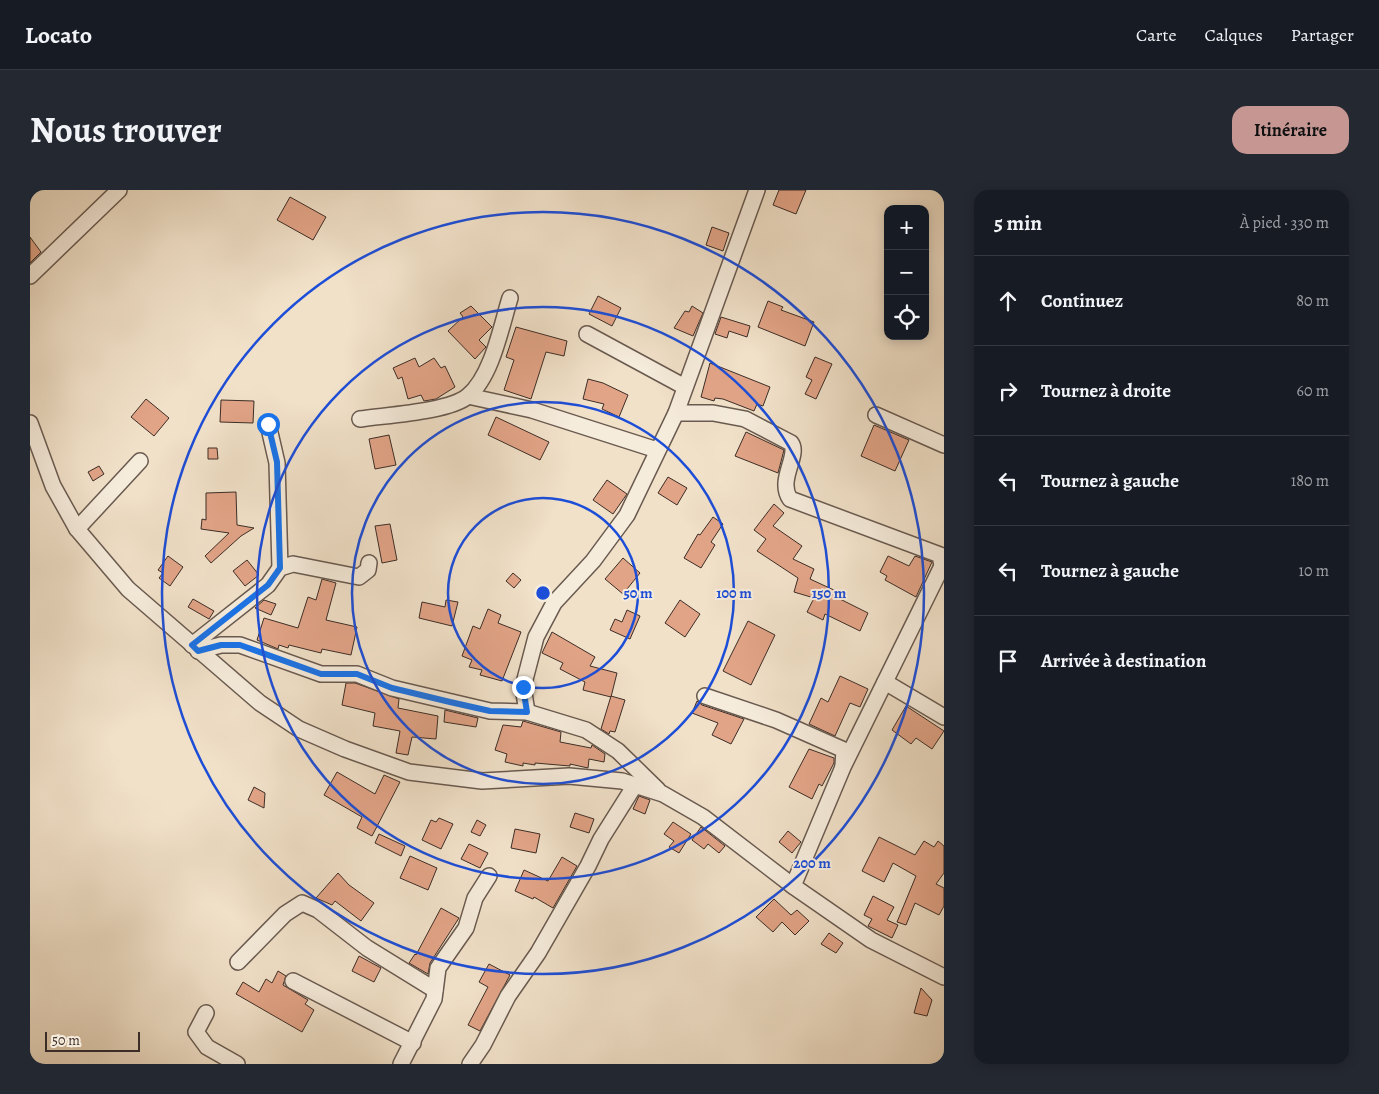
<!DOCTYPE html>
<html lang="fr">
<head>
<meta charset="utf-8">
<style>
	:root { --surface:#171b24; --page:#242831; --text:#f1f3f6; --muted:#9ea1a6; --line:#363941; --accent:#c59692 }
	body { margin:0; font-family:Alegreya,serif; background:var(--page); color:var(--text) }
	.controls { position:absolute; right:15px; top:15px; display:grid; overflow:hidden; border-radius:10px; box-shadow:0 2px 12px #0003 }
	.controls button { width:45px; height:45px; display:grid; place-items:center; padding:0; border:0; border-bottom:1px solid var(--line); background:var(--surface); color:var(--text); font:25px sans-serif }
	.scale { position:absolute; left:15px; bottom:12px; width:95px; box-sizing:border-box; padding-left:5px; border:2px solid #3c2d27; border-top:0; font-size:14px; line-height:18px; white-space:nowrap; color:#3c2d27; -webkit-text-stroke:4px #f6ecdc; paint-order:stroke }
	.stop { position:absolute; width:15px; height:15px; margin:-11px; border:4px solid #1a73e8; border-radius:50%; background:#fff }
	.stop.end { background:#1a73e8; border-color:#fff; box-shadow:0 1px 5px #0008 }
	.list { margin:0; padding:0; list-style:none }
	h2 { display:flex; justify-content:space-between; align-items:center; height:65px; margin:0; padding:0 20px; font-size:21px }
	h2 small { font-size:16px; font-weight:400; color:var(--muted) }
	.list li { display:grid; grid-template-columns:32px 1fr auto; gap:15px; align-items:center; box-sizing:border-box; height:90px; padding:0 20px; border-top:1px solid var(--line) }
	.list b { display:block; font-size:19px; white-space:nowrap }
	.list em { font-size:16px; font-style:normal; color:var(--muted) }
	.icon { flex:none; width:28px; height:28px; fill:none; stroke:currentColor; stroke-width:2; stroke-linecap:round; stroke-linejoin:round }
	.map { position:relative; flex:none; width:914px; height:874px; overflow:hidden; border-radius:15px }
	header { display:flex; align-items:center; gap:30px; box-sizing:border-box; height:70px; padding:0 25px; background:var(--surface); border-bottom:1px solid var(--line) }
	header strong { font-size:24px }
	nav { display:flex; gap:28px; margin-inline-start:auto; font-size:18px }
	.intro { display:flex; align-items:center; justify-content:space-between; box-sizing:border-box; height:120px; padding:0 30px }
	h1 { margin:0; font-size:35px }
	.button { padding:12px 22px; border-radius:15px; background:var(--accent); color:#111; font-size:18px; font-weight:700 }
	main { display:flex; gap:30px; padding:0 30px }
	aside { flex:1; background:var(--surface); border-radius:15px; box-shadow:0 2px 12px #0003 }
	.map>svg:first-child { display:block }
	.building { fill:#e2a487; stroke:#3c2d27 }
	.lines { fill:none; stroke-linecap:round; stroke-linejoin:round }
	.minor-casing { stroke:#695a50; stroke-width:18 }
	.minor { stroke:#f6ecdc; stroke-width:15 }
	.route { stroke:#1a73e8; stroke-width:6 }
	.ring { fill:none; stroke:#1d4ed8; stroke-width:2.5 }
	.centre { fill:#1d4ed8; stroke:#f6ecdc; stroke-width:2.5 }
	.ring-label { font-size:15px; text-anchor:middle; font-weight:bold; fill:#1d4ed8; stroke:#f6ecdc; stroke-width:4; stroke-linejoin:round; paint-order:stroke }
</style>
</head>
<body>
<header>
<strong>Locato</strong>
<nav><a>Carte</a><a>Calques</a><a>Partager</a></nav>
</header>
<div class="intro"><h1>Nous trouver</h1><a class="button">Itinéraire</a></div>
<main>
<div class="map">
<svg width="914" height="874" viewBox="0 0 914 874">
	<rect width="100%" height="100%" fill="#f1e1c9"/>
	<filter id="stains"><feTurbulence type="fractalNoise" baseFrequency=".004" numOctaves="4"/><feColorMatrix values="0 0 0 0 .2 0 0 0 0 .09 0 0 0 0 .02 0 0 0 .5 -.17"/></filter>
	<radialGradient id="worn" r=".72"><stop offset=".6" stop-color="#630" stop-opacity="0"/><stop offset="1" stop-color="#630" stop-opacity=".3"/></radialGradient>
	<g class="building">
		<polygon points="749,0 776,0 766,24 743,15"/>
		<polygon points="260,7 296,27 283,50 247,30"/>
		<polygon points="682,37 699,43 693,61 676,55"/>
		<polygon points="0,47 11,62 0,73"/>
		<polygon points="568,106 591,118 582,136 559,124"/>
		<polygon points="738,111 753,117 751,120 784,132 775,156 728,137"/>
		<polygon points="441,116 462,137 449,150 456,157 445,169 418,141 433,127 430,123"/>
		<polygon points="662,116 673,123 663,146 644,138 655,121 659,122"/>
		<polygon points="691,127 720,136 717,147 699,141 697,148 685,144"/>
		<polygon points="486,137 537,151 534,166 516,162 501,209 474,200 484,170 476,167"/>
		<polygon points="785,167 802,174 786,209 775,204 782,190 776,187"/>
		<polygon points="385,168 389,177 404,168 411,178 415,176 425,197 406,209 394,211 391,205 378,209 372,187 368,189 363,178"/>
		<polygon points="680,173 740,197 733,216 727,214 724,221 693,209 685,208 684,211 671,207"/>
		<polygon points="558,189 573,193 598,205 589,227 572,219 574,214 553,209"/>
		<polygon points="116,209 139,228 124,246 101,227"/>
		<polygon points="191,210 224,211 223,233 190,232"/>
		<polygon points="466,227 519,252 510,270 458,245"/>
		<polygon points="844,235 879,250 865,281 831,266"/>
		<polygon points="716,242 754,260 748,283 705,266"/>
		<polygon points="359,245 366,275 345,279 339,249"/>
		<polygon points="178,258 187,258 188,269 178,269"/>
		<polygon points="69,276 74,284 63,291 58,282"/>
		<polygon points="638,287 657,298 647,315 628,303"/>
		<polygon points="577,290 597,304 583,324 563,310"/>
		<polygon points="206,302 207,335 224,338 211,346 181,373 175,366 199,343 171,339 172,329 176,330 176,303"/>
		<polygon points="744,314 754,323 743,336 772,356 763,369 784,379 780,389 806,401 804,406 838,423 830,441 795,424 793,430 777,422 784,408 764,402 768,388 727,361 736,349 724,340"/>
		<polygon points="683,327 693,334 681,352 685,355 671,378 654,368 668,344 670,345"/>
		<polygon points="360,334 367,370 352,373 345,336"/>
		<polygon points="138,366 153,377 140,396 129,388 133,383 128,380"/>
		<polygon points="858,366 879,376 885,366 902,372 886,407 855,390 857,386 850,382"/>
		<polygon points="593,368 610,383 593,404 575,389"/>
		<polygon points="217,370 229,385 215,396 203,381"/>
		<polygon points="483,383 491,390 484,398 476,391"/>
		<polygon points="292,389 306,393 296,430 327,437 321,465 292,459 291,463 259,455 258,458 249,455 248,459 227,450 234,428 268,438 278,407 286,410"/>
		<polygon points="163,409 184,421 179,429 158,417"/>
		<polygon points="234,410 246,414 241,425 225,418"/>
		<polygon points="416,410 428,412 422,436 389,428 392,412 415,417"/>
		<polygon points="650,410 670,424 655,447 635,433"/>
		<polygon points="458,419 471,425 468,433 491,442 472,491 450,485 452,480 439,477 442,470 432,466 443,436 450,439"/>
		<polygon points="597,420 610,426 600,449 580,440 585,429 592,432"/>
		<polygon points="718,431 745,445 721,495 693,481"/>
		<polygon points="522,442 565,467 560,476 587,483 581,507 553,500 555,492 530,479 533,473 512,463"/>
		<polygon points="810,486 838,499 830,517 820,513 805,546 779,534 791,508 798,512"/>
		<polygon points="316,493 325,493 369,509 368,518 408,526 406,549 382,547 378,565 366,563 370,541 343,536 345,523 312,515"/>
		<polygon points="581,506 595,510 585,542 580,541 579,544 571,539"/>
		<polygon points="667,511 672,515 714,529 701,554 682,545 688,533 662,523"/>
		<polygon points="876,516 914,541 902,559 886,548 881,554 862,540"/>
		<polygon points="415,520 448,528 446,537 414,532"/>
		<polygon points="493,531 531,542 530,552 561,558 562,555 575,564 574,572 559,569 558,578 540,574 540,576 505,573 505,575 493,573 493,576 475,572 477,564 465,560 473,535 491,537"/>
		<polygon points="779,559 804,568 804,573 792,596 789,594 782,609 759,597"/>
		<polygon points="307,582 345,604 354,585 370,592 342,646 327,638 332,627 294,605"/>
		<polygon points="224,597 235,603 234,618 218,610"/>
		<polygon points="609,606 620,610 615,624 603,619"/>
		<polygon points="545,623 564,629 559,643 540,637"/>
		<polygon points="409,628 423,634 411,659 392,650 401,630 406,632"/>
		<polygon points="447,630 456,635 450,646 441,642"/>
		<polygon points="643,632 661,644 649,663 639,657 644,651 634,644"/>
		<polygon points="671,637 695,656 689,663 678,654 674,659 662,650"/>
		<polygon points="485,639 510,644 506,663 481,658"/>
		<polygon points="758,641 771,652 762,663 749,652"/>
		<polygon points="349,644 375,656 371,666 345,653"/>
		<polygon points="849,647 885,665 894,651 904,657 908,651 914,656 914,683 906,694 914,698 914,716 909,725 885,713 876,735 867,732 886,686 863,673 854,692 832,681"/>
		<polygon points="439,654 458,663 450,678 431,669"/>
		<polygon points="380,666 407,678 398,700 370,688"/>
		<polygon points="532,667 547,676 523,718 504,707 503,709 485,701 494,680 518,691"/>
		<polygon points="308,683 319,695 344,713 331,731 305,711 302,715 286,708"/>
		<polygon points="843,706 864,717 857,730 868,735 862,748 838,736 842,729 834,725"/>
		<polygon points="744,709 761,725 767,720 779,731 765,745 752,732 743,742 726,727"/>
		<polygon points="411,718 429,728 400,773 398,784 379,773 385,764 386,765"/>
		<polygon points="799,743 813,753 806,763 791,754"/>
		<polygon points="329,766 351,778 344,792 322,781"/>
		<polygon points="459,774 480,785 450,841 438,835 458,797 449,792"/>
		<polygon points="248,781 256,786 253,795 278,810 275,814 284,820 272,842 206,804 213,792 229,802 236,789 242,793"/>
		<polygon points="891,798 902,810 897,826 884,823"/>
	</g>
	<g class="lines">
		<defs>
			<g id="minor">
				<polyline points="0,86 89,0"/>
				<polyline points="557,144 655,197"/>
				<polyline points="438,206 502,220 627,260"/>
				<path d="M646,223H683L715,229L761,253C770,265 747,290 760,309L910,365L912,376"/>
				<polyline points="846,225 914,255"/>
				<path d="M330,229C356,225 419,222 438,206C462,186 471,137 480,108"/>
				<polyline points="0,233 23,296 47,339 98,399 230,513 269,539 315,559 379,582 452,591 539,586 592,591 633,604 673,627 763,696 841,750 914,787"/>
				<polyline points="238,234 247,273 250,378"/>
				<polyline points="47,339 110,271"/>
				<polyline points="162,455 238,395 250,378 263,374 329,387 338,380 339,373"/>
				<polyline points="168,461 191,455 210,455 291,484 327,484 362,498 460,521 497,522 556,540 588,561 628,600"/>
				<polyline points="855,492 914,527"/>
				<polyline points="675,506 746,530 814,560 813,576"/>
				<polyline points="497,522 493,497 506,447 524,413 563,371 597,325 646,223 727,0"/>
				<polyline points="763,696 813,577 914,372"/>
				<polyline points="208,772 255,724 272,713 288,720 337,758 405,800"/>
				<polyline points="263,791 383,853"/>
				<polyline points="176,823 166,842 177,857 207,874"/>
				<polyline points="371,874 404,809 408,778 436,738 445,708 459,686"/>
				<polyline points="440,874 453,855 478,806 508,763 558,676 571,649 605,595"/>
			</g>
		</defs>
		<use href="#minor" class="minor-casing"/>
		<use href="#minor" class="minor"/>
	</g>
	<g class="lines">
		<polyline class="route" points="238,234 247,272 250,378 238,395 162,455 168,461 191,455 210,455 291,484 327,484 362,498 420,512 460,521 497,522 493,497"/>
	</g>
	<g class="ring">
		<circle cx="513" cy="403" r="95"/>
		<circle cx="513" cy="403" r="191"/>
		<circle cx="513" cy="403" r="286"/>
		<circle cx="513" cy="403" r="381"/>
	</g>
	<circle cx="513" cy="403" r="8" class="centre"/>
	<g class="ring-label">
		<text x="608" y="408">50 m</text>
		<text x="704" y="408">100 m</text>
		<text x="799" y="408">150 m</text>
		<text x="782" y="678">200 m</text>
	</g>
	<rect width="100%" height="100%" filter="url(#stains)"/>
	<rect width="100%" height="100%" fill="url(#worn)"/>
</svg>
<div class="controls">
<button>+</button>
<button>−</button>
<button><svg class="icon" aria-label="locate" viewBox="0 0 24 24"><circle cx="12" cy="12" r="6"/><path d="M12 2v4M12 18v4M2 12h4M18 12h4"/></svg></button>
</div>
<div class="scale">50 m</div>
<div class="stop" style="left:238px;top:234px"></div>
<div class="stop end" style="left:493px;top:497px"></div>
</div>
<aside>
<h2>5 min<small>À pied · 330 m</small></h2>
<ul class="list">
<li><svg class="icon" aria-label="ahead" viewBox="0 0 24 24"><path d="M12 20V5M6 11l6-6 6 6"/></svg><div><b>Continuez</b></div><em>80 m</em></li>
<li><svg class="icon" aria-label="right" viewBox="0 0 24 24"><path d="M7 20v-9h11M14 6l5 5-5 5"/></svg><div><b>Tournez à droite</b></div><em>60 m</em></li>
<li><svg class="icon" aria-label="left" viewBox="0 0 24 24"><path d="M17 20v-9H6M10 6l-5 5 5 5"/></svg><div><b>Tournez à gauche</b></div><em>180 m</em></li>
<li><svg class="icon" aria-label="left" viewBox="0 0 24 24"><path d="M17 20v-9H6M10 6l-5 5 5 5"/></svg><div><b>Tournez à gauche</b></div><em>10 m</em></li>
<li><svg class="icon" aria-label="arrive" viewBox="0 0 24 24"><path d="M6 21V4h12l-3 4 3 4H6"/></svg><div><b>Arrivée à destination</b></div></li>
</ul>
</aside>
</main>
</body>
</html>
